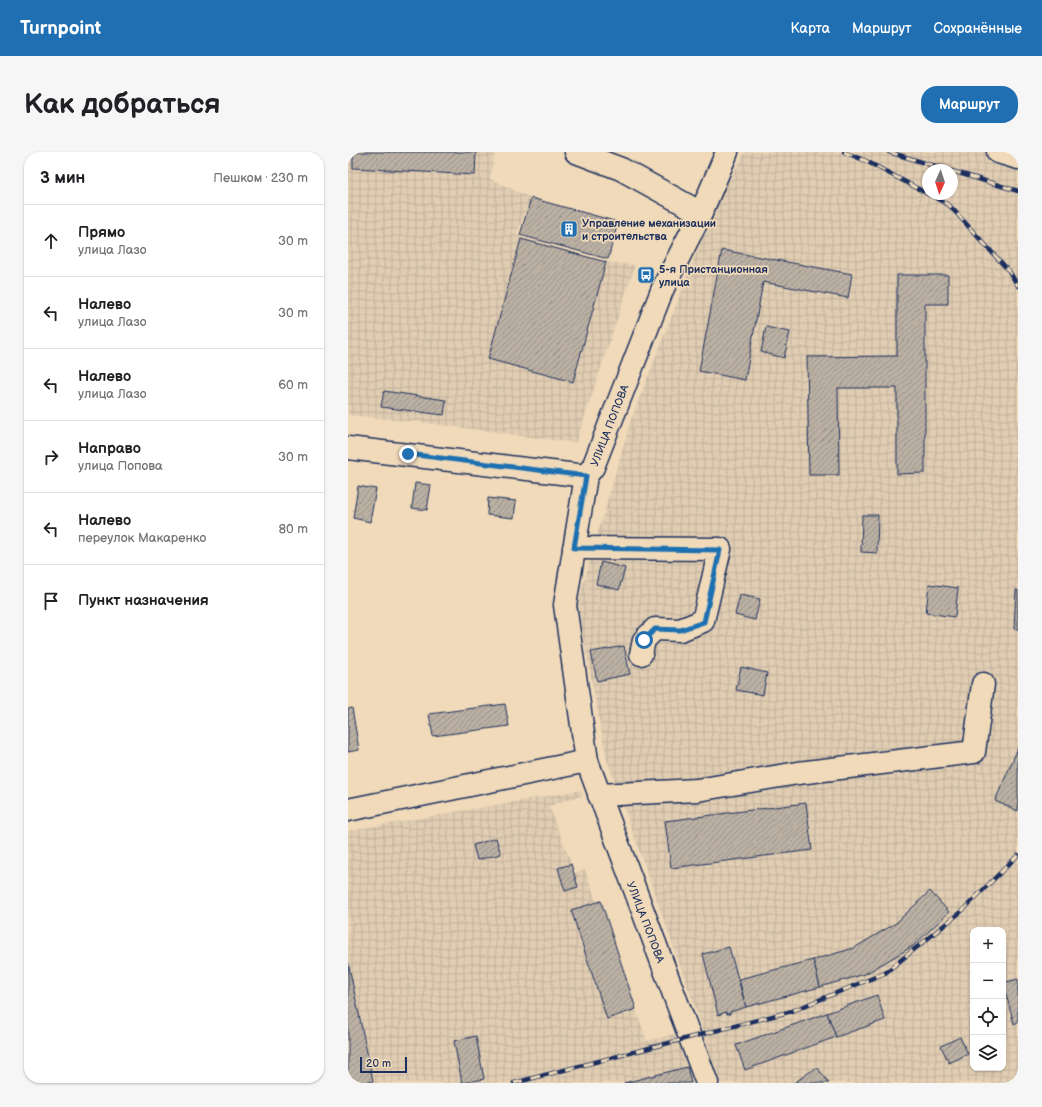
<!DOCTYPE html>
<html lang="ru">
<head>
<meta charset="utf-8">
<style>
	:root { --surface:#fff; --page:#f6f6f6; --text:#202124; --muted:#757577; --line:#e0e0e0; --accent:#1f6fb2 }
	body { margin:0; font-family:"Balsamiq Sans",sans-serif; background:var(--page); color:var(--text) }
	.controls { position:absolute; right:12px; bottom:12px; display:grid; overflow:hidden; border-radius:8px; box-shadow:0 1px 3px #0004 }
	.controls button { width:36px; height:36px; display:grid; place-items:center; padding:0; border:0; border-bottom:1px solid var(--line); background:var(--surface); color:var(--text); font:20px sans-serif }
	.compass { position:absolute; left:574px; top:12px; width:36px; height:36px; border-radius:50%; background:var(--surface); box-shadow:0 1px 3px #0004; rotate:183deg }
	.scale { position:absolute; left:12px; bottom:10px; width:47px; box-sizing:border-box; padding-left:4px; border:2px solid #1b2f5e; border-top:0; font-size:11px; line-height:14px; white-space:nowrap; color:#1b2f5e; -webkit-text-stroke:3px #f0dab9; paint-order:stroke }
	.stop { position:absolute; width:12px; height:12px; margin:-9px; border:3px solid #1f6fb2; border-radius:50%; background:#fff }
	.stop.end { background:#1f6fb2; border-color:#fff; box-shadow:0 1px 4px #0008 }
	.list { margin:0; padding:0; list-style:none }
	h2 { display:flex; justify-content:space-between; align-items:center; height:52px; margin:0; padding:0 16px; font-size:17px }
	h2 small { font-size:13px; font-weight:400; color:var(--muted) }
	.list li { display:grid; grid-template-columns:26px 1fr auto; gap:12px; align-items:center; box-sizing:border-box; height:72px; padding:0 16px; border-top:1px solid var(--line) }
	.list b { display:block; font-size:15px; white-space:nowrap }
	.list p { margin:0; font-size:13px; white-space:nowrap; color:var(--muted) }
	.list em { font-size:13px; font-style:normal; color:var(--muted) }
	.icon { flex:none; width:22px; height:22px; fill:none; stroke:currentColor; stroke-width:2; stroke-linecap:round; stroke-linejoin:round }
	.map { position:relative; flex:none; width:670px; height:931px; overflow:hidden; border-radius:16px }
	header { display:flex; align-items:center; gap:24px; box-sizing:border-box; height:56px; padding:0 20px; background:var(--accent); color:#fff }
	header strong { font-size:19px }
	nav { display:flex; gap:22px; margin-inline-start:auto; font-size:14px }
	.intro { display:flex; align-items:center; justify-content:space-between; box-sizing:border-box; height:96px; padding:0 24px }
	h1 { margin:0; font-size:28px }
	.button { padding:10px 18px; border-radius:16px; background:var(--accent); color:#fff; font-size:14px; font-weight:700 }
	main { display:flex; gap:24px; padding:0 24px }
	aside { flex:1; background:var(--surface); border-radius:16px; box-shadow:0 1px 3px #0004 }
	.map>svg:first-child { display:block }
	.industrial { fill:url(#industrial-grid); fill-rule:evenodd }
	.building { fill:url(#building-hatch); stroke:#1b2f5e }
	.lines { fill:none; stroke-linecap:round; stroke-linejoin:round }
	.minor-casing { stroke:#1b2f5e; stroke-width:25 }
	.minor { stroke:#f0dab9; stroke-width:22 }
	.rail-casing { stroke:#1b2f5e; stroke-width:4.5 }
	.rail { stroke:#f0dab9; stroke-width:3; stroke-dasharray:9; stroke-linecap:butt }
	.route { stroke:#1f6fb2; stroke-width:5 }
	.labels { text-anchor:middle; stroke-width:3.5; stroke-linejoin:round; paint-order:stroke }
	.poi-label { font-size:11px; font-weight:bold; fill:#1b2f5e; stroke:#f0dab9; text-anchor:start }
	.street-label { font-size:11px; fill:#1b2f5e; stroke:#f0dab9 }
</style>
</head>
<body>
<header>
<strong>Turnpoint</strong>
<nav><a>Карта</a><a>Маршрут</a><a>Сохранённые</a></nav>
</header>
<div class="intro"><h1>Как добраться</h1><a class="button">Маршрут</a></div>
<main>
<aside>
<h2>3 мин<small>Пешком · 230 m</small></h2>
<ul class="list">
<li><svg class="icon" aria-label="ahead" viewBox="0 0 24 24"><path d="M12 20V5M6 11l6-6 6 6"/></svg><div><b>Прямо</b><p>улица Лазо</p></div><em>30 m</em></li>
<li><svg class="icon" aria-label="left" viewBox="0 0 24 24"><path d="M17 20v-9H6M10 6l-5 5 5 5"/></svg><div><b>Налево</b><p>улица Лазо</p></div><em>30 m</em></li>
<li><svg class="icon" aria-label="left" viewBox="0 0 24 24"><path d="M17 20v-9H6M10 6l-5 5 5 5"/></svg><div><b>Налево</b><p>улица Лазо</p></div><em>60 m</em></li>
<li><svg class="icon" aria-label="right" viewBox="0 0 24 24"><path d="M7 20v-9h11M14 6l5 5-5 5"/></svg><div><b>Направо</b><p>улица Попова</p></div><em>30 m</em></li>
<li><svg class="icon" aria-label="left" viewBox="0 0 24 24"><path d="M17 20v-9H6M10 6l-5 5 5 5"/></svg><div><b>Налево</b><p>переулок Макаренко</p></div><em>80 m</em></li>
<li><svg class="icon" aria-label="arrive" viewBox="0 0 24 24"><path d="M6 21V4h12l-3 4 3 4H6"/></svg><div><b>Пункт назначения</b></div></li>
</ul>
</aside>
<div class="map">
<svg width="670" height="931" viewBox="0 0 670 931">
	<defs>
		<pattern id="industrial-grid" width="8" height="8" patternUnits="userSpaceOnUse"><rect width="8" height="8" fill="#e0cdb2"/><path d="M0 4h8M4 0v8" fill="none" stroke="#c0b09c"/></pattern>
		<pattern id="building-hatch" width="6" height="6" patternUnits="userSpaceOnUse"><rect width="6" height="6" fill="#bbb0a3"/><path d="M-1 1l2-2M0 6l6-6M5 7l2-2" fill="none" stroke="#979088"/></pattern>
	</defs>
	<rect width="100%" height="100%" fill="#f0dab9"/>
	<filter id="ink" filterUnits="userSpaceOnUse"><feTurbulence type="fractalNoise" baseFrequency=".025" numOctaves="2"/><feDisplacementMap in="SourceGraphic" scale="8" xChannelSelector="R" yChannelSelector="G"/><feConvolveMatrix kernelMatrix="1 2 1 2 8 2 1 2 1" color-interpolation-filters="sRGB"/></filter>
	<g filter="url(#ink)">
		<g class="industrial">
			<polygon points="0,0 147,0 142,27 183,46 168,83 258,110 287,113 228,291 71,270 0,263"/>
			<path d="M397,0H670V931H0V679L233,638L235,643L201,654L227,721L237,718L299,889L354,875L259,608L229,453L283,268L368,51ZM580,18H604V42H580ZM625,778H655V916H625Z"/>
		</g>
		<g class="building">
			<polygon points="5,0 128,0 127,23 5,16"/>
			<polygon points="183,46 270,70 260,107 172,83"/>
			<polygon points="173,87 258,110 225,230 140,207"/>
			<polygon points="374,98 504,122 500,146 415,130 397,228 351,219"/>
			<polygon points="549,123 600,123 600,152 577,152 577,321 549,322 549,236 490,236 491,323 461,323 459,205 549,204"/>
			<polygon points="418,175 442,180 436,206 413,200"/>
			<polygon points="36,239 98,248 96,263 33,255"/>
			<polygon points="67,331 83,333 79,358 64,356"/>
			<polygon points="10,334 28,337 22,370 5,366"/>
			<polygon points="140,346 168,349 166,366 139,363"/>
			<polygon points="514,363 530,363 529,401 513,400"/>
			<polygon points="253,410 277,416 271,438 248,432"/>
			<polygon points="581,432 610,436 607,465 578,461"/>
			<polygon points="668,438 670,438 670,477 666,477"/>
			<polygon points="392,443 412,447 407,468 387,463"/>
			<polygon points="276,494 282,522 249,529 243,500"/>
			<polygon points="393,515 419,521 415,543 388,538"/>
			<polygon points="157,552 161,574 85,584 81,562"/>
			<polygon points="4,556 11,598 0,600 0,557"/>
			<polygon points="670,596 670,659 647,649"/>
			<polygon points="458,651 464,698 323,716 317,669"/>
			<polygon points="148,686 153,702 129,708 125,693"/>
			<polygon points="223,712 230,735 217,739 210,716"/>
			<polygon points="582,739 601,760 565,794 517,822 472,835 465,808 506,796 548,771"/>
			<polygon points="253,749 288,857 259,867 223,758"/>
			<polygon points="381,795 398,855 382,860 382,862 379,862 378,860 370,863 355,802"/>
			<polygon points="465,808 472,835 398,855 391,827"/>
			<polygon points="0,810 25,929 16,931 0,931"/>
			<polygon points="670,827 670,870 666,872 655,831"/>
			<polygon points="529,843 537,868 488,885 479,861"/>
			<polygon points="479,861 488,885 397,918 388,893"/>
			<polygon points="128,884 136,927 114,931 106,889"/>
			<polygon points="612,885 620,902 601,911 593,894"/>
			<polygon points="339,915 343,931 276,931"/>
			<polygon points="469,915 481,931 446,931"/>
		</g>
		<g class="lines">
			<defs>
				<g id="minor">
					<polyline points="228,0 273,17 353,61"/>
					<polyline points="650,0 670,6"/>
					<polyline points="0,296 238,324"/>
					<polyline points="226,396 372,397 355,469 332,478 307,477 296,488 293,502"/>
					<polyline points="251,643 349,638 450,621 626,600 635,532"/>
					<polyline points="0,658 239,609"/>
					<path id="s1" d="M359,931L239,609L217,453L238,324L245,315L315,136L353,61L379,0"/>
				</g>
			</defs>
			<use href="#minor" class="minor-casing"/>
			<use href="#minor" class="minor"/>
			<defs>
				<g id="rail">
					<polyline points="496,0 518,9 580,42"/>
					<polyline points="541,0 600,18"/>
					<polyline points="604,19 670,39"/>
					<polyline points="580,42 601,53 661,119 670,134"/>
					<polyline points="166,931 444,859 537,821 615,758 670,703"/>
				</g>
			</defs>
			<use href="#rail" class="rail-casing"/>
			<use href="#rail" class="rail"/>
		</g>
	</g>
	<g class="lines" filter="url(#ink)">
		<polyline class="route" points="60,302 238,324 226,396 372,398 356,470 332,478 307,477 296,488"/>
	</g>
	<defs>
		<symbol id="building-square" viewBox="-11 -11 22 22"><rect x="-9" y="-9" width="18" height="18" rx="4" fill="#1f6fb2" stroke="#f0dab9"/><path d="M-4-6H4V6H1V3H-1V6H-4ZM-2.5-4.3h1.7v1.8h-1.7ZM.8-4.3h1.7v1.8H.8ZM-2.5-1h1.7V.8h-1.7ZM.8-1h1.7V.8H.8Z" fill="#fff"/></symbol>
		<symbol id="bus-square" viewBox="-11 -11 22 22"><rect x="-9" y="-9" width="18" height="18" rx="4" fill="#1f6fb2" stroke="#f0dab9"/><path d="M-5-6H5V4H4V6H2V4H-2V6H-4V4H-5ZM-3.5-4V0h7V-4ZM-3.5 1.2v1.5H-2V1.2ZM2 1.2v1.5H3.5V1.2Z" fill="#fff"/></symbol>
	</defs>
	<g fill-rule="evenodd">
		<use href="#building-square" x="211" y="67" width="20" height="20"/>
		<use href="#bus-square" x="288" y="113" width="20" height="20"/>
	</g>
	<g class="labels">
		<g class="poi-label">
			<text x="234" y="75">Управление механизации<tspan x="234" dy="13">и строительства</tspan></text>
			<text x="311" y="121">5-я Пристанционная<tspan x="311" dy="13">улица</tspan></text>
		</g>
		<g class="street-label">
			<text dy="4" stroke="none"><textPath href="#s1" startOffset="688">УЛИЦА ПОПОВА</textPath></text>
			<text transform="translate(298 770) rotate(69)" y="4">УЛИЦА ПОПОВА</text>
		</g>
	</g>
</svg>
<div class="controls">
<button>+</button>
<button>−</button>
<button><svg class="icon" aria-label="locate" viewBox="0 0 24 24"><circle cx="12" cy="12" r="6"/><path d="M12 2v4M12 18v4M2 12h4M18 12h4"/></svg></button>
<button><svg class="icon" aria-label="layers" viewBox="0 0 24 24"><path d="M12 4l9 5-9 5-9-5zM3 14l9 5 9-5"/></svg></button>
</div>
<svg class="compass" viewBox="-18 -18 36 36"><path d="M0-13l5 13h-10z" fill="#e53935"/><path d="M0 13l5-13h-10z" fill="#757577"/></svg>
<div class="scale">20 m</div>
<div class="stop" style="left:296px;top:488px"></div>
<div class="stop end" style="left:60px;top:302px"></div>
</div>
</main>
</body>
</html>
